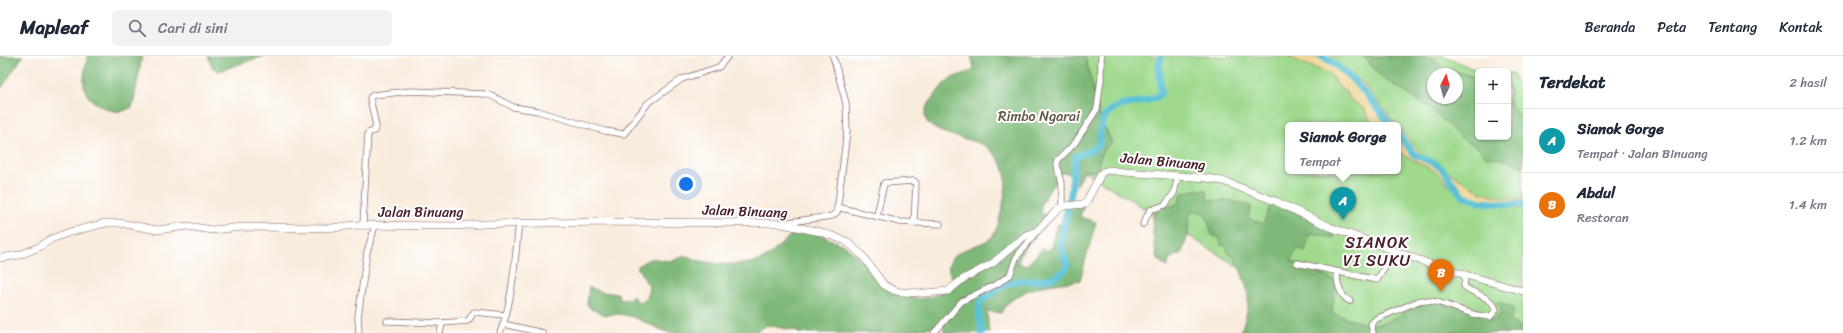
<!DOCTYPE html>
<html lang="id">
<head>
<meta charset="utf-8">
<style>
	:root { --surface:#fff; --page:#f2f2f3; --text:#1f2937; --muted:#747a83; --line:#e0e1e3; --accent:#b5179e }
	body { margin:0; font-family:Sriracha,sans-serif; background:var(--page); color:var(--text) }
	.controls { position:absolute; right:12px; top:12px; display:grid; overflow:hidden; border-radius:6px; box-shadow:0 1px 3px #0004 }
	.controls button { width:36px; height:36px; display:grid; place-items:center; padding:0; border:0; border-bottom:1px solid var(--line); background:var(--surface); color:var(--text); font:20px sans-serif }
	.compass { position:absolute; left:1427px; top:12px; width:36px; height:36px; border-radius:50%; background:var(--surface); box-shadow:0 1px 3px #0004; rotate:6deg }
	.you { position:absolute; left:686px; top:128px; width:14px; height:14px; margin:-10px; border:3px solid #fff; border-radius:50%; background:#1a73e8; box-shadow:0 0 0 6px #1a73e833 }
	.badge { display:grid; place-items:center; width:26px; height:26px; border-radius:50%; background:var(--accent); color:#fff; font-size:13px; font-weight:700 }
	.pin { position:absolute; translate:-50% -33px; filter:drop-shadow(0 1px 2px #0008) }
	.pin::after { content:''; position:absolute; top:21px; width:14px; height:12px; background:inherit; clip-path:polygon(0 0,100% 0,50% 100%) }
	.popup { position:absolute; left:1285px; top:66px; width:116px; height:52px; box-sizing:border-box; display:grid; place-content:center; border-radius:6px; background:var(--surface); filter:drop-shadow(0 1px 3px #0005); font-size:13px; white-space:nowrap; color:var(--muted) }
	.popup b { font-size:15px; color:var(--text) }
	.popup::after { content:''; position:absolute; left:50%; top:100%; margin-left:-8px; border:8px solid transparent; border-top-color:var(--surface) }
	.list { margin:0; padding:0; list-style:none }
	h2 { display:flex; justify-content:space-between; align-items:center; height:52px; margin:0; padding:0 16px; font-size:17px }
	h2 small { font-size:13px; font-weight:400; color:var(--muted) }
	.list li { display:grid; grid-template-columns:26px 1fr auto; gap:12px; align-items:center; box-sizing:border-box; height:64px; padding:0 16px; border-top:1px solid var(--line) }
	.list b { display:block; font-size:15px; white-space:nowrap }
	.list p { margin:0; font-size:13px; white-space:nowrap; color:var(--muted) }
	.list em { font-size:13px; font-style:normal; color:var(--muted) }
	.icon { flex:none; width:22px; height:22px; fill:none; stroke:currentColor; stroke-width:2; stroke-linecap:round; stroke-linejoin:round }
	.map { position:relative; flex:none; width:1523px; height:277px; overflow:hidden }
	header { display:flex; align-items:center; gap:24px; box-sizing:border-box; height:56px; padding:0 20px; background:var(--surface); border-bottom:1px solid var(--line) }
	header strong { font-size:19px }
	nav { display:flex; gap:22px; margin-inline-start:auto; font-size:14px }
	.search { width:280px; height:36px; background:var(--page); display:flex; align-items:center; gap:10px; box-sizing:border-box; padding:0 14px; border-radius:6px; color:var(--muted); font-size:15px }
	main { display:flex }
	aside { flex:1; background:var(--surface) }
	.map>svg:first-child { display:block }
	.green { fill:#9ed98c; stroke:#747c5c; fill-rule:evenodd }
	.forest { fill:#7eb978; stroke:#646c52; fill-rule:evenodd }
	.sand { fill:#eeda9e; stroke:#9c7c64 }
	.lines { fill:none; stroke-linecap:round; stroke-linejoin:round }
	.river { stroke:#58c1d4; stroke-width:7 }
	.minor-casing { stroke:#876769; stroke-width:7 }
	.major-casing { stroke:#876769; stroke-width:8 }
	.minor { stroke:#fff; stroke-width:5.5 }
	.major { stroke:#fff; stroke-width:7 }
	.labels { text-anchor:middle; stroke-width:4; stroke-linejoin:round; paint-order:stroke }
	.park-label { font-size:14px; fill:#635748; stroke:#fff }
	.street-label { font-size:14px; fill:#4a1f2b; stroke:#fff }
	.quarter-label { font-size:16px; letter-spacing:1px; fill:#4a1f2b; stroke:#fff }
</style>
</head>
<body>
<header>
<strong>Mapleaf</strong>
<div class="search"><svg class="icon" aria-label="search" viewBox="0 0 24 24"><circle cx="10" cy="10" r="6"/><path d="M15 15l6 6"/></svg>Cari di sini</div>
<nav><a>Beranda</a><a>Peta</a><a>Tentang</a><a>Kontak</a></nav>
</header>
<main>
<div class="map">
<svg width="1523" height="277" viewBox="0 0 1523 277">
	<rect width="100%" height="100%" fill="#fff"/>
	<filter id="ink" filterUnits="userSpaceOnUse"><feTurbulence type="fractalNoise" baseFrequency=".025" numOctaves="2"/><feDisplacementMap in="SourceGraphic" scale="8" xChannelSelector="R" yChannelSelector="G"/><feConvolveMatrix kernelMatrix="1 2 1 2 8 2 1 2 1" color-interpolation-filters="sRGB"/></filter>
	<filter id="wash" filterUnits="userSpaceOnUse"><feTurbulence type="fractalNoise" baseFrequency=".012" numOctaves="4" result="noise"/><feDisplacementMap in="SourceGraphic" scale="16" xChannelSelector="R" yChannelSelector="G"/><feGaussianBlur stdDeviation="0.9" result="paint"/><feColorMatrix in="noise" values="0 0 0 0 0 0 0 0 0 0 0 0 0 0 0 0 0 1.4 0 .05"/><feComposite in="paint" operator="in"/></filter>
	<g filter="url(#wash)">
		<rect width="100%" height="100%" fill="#f9ecdd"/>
		<path class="green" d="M973,0H1445L1471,12L1492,15H1478V81H1508V17H1513L1523,44V277H1363L1287,241L1039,87ZM1433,18H1457V42H1433ZM1288,69H1398V115H1288Z"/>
		<g class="forest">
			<polygon points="0,0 23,0 0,34"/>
			<path d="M87,0H142L134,44L132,51C129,52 126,54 123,55C111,58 88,46 85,34C82,24 86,11 87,0Z"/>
			<polygon points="208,0 264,0 219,15 212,11"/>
			<path d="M971,0H1085L1100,60L1112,87L1103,94L1096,115L1084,114L1077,129V117H1060L1041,148V157L1052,161L1021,197L1018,207L1026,210L1043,192L1046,195L1051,190L1057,169L1064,167L1070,150L1084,148L1080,161L1096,166L1080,224C1058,229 1037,227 1018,240C1011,244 1004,249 1001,257L987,255L989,277H944V269L909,275L906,277H798V275L767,269L755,277H669L633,261L620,258L606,259L591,253L587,248L589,231L601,236L619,238L620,244L628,243L632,240L639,246L647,242L649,230L638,213V210C654,199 651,203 668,205C674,206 681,200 687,200C703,209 748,212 765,202C776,195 787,182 797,173L818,178L845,190L902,239C925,247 936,240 954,226C952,223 950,218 949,215C946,192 981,192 992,181C999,173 1005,140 1006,129C1007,113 998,99 985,90C969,80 907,78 930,46C936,39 942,28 950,23C957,19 966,18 973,14L974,11Z"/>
			<path d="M1363,0H1428L1443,11L1478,22V81H1508V29L1510,33V48L1523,63V112C1511,104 1501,102 1487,101L1477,91L1461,82L1430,52L1380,20ZM1433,18H1457V42H1433Z"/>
			<path d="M1195,134H1206L1208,144L1231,145L1251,150L1248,162L1263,168L1272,146L1335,175L1334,182L1310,177L1305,195L1297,192L1291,205L1336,225L1332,257C1345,261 1360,268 1374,268C1395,268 1416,244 1440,245C1449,245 1457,244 1465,248C1477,253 1488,274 1500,258L1501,252L1496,247L1500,246L1514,253L1510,265L1523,272V277H1240C1254,242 1249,232 1233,199L1228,197L1226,190L1221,189L1220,182L1212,179L1206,159C1185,147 1189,166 1188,178C1187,183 1184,191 1182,196C1179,200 1175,199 1171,202C1169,204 1168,208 1167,211L1157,202L1154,189L1152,160L1158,155L1179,147L1182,137Z"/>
		</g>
		<g class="sand">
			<polygon points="1289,0 1326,0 1363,27 1396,69 1373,69 1364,53 1349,42 1346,36 1338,30 1330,18 1293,3"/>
			<polygon points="1398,71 1422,99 1482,137 1523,145 1523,153 1470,145 1459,139 1435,115 1398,96"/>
		</g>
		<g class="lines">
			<g class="river">
				<path d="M1321,0C1351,16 1370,43 1391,69"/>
				<polyline points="1398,78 1415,99 1434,107 1442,113 1462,139 1480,146 1523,149"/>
				<path d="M982,277L979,257L980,246C990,239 1000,229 1012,226C1033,222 1049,229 1066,213L1067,207C1054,190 1068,157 1071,137C1073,125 1072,113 1076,100L1090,95L1099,89C1100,81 1100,71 1103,64C1114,41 1146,52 1161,37L1159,9L1161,0"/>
			</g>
		</g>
	</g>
	<g filter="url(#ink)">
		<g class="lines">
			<defs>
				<g id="minor">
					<polyline points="837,151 900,166 940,168"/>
					<polyline points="1062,151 1062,127 1057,108 1058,104 1075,87 1097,53 1101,23 1101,0"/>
					<polyline points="877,159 884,127 914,125 916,127 914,167"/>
					<polyline points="782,167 832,160 837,156 847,75 846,47 833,0"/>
					<polyline points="1143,168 1150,154 1165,149 1174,137 1178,120"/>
					<polyline points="363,169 368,77 374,75 376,70 370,42 373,39 411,35 485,38 492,40 513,51 538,55 605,75 624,78 648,47 682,23 719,11 728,0"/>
					<polyline points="1297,207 1377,224 1395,195"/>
					<path d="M1337,216C1337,227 1339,240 1350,245"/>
					<polyline points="387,265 442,267 468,265 474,256 505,259"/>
					<polyline points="503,268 543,277"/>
					<polyline points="359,277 358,261 367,196 375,170"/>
					<polyline points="440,277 442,267"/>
					<path d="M500,277C513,246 515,201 519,167"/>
					<polyline points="934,277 962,245 997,228 1010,219 1016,202 1037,175"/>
					<path d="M1373,277L1371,268L1376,263L1421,244L1437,246L1476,259L1490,261L1496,254C1492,240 1474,239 1464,230L1465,221L1462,218"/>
				</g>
				<polyline id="major" points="0,202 20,199 39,191 51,183 70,176 106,167 120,167 157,174 187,170 212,174 243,171 332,172 354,169 455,170 484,168 605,166 777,167 821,176 846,185 862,199 884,229 893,234 901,236 924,237 948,235 963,223 993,207 1026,179 1037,175 1058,153 1064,150 1085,148 1102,116 1109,114 1124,116 1207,122 1223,125 1275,145 1330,171 1395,195 1441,212 1523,235"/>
			</defs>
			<use href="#minor" class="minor-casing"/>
			<use href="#major" class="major-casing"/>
			<use href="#minor" class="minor"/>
			<use href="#major" class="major"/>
		</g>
	</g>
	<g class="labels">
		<g class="park-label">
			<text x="1039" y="65">Rimbo Ngarai</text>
		</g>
		<g class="street-label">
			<text transform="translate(1163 105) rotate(5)" y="5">Jalan Binuang</text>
			<text transform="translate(745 155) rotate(2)" y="5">Jalan Binuang</text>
			<text x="421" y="161">Jalan Binuang</text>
		</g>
		<g class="quarter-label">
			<text x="1377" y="192">SIANOK<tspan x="1377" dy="18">VI SUKU</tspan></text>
		</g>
	</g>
</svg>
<div class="controls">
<button>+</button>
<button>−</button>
</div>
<svg class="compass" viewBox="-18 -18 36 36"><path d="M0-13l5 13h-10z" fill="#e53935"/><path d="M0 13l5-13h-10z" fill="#747a83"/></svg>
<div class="you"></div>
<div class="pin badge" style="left:1343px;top:164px;background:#0f9aa8">A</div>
<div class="popup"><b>Sianok Gorge</b>Tempat</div>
<div class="pin badge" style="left:1441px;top:236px;background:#e8710a">B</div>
</div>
<aside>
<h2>Terdekat<small>2 hasil</small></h2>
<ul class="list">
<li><span class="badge" style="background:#0f9aa8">A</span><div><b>Sianok Gorge</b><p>Tempat · Jalan Binuang</p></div><em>1.2 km</em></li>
<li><span class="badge" style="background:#e8710a">B</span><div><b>Abdul</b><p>Restoran</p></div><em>1.4 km</em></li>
</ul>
</aside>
</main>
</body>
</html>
